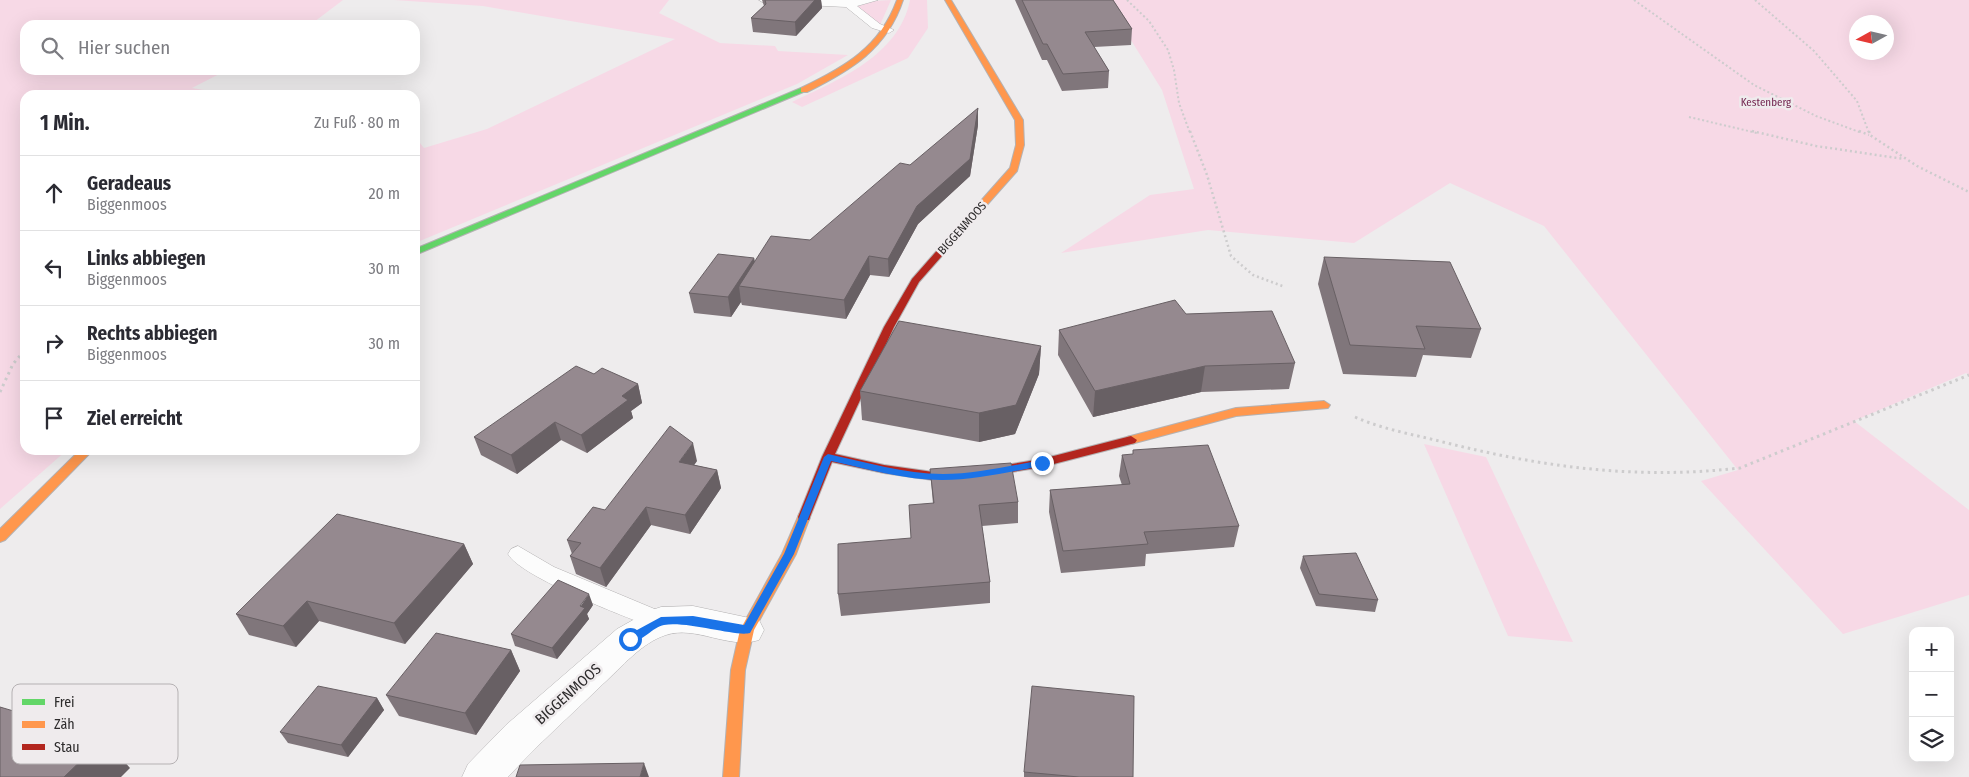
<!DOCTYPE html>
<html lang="de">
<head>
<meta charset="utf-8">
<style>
	:root { --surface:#fff; --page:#f2f2f3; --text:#2b2b33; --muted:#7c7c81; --line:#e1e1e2 }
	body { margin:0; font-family:"Fira Sans Condensed",sans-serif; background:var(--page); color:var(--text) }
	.controls { position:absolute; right:15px; bottom:15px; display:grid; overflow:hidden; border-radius:10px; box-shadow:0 5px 20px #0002 }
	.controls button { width:45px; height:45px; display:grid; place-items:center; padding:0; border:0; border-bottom:1px solid var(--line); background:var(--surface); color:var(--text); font:25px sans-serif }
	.compass { position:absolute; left:1849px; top:15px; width:45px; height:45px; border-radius:50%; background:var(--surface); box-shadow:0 5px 20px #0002; rotate:262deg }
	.stop { position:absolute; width:15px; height:15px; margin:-11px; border:4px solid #1a73e8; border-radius:50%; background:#fff }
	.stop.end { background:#1a73e8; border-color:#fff; box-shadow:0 1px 5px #0008 }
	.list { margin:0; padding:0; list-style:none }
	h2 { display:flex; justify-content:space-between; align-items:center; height:65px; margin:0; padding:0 20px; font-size:21px }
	h2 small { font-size:16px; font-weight:400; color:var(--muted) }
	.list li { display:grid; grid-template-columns:32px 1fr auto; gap:15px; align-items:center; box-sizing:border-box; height:75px; padding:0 20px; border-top:1px solid var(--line) }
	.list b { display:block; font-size:19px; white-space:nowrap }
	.list p { margin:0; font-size:16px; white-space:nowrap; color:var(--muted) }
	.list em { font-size:16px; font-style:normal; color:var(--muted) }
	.icon { flex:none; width:28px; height:28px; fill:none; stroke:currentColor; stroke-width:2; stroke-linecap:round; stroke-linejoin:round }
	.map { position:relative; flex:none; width:1969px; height:777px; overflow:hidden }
	.search { position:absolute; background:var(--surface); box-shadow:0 5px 20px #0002; left:20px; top:20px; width:400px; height:55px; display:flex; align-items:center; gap:12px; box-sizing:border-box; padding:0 18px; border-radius:15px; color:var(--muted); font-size:19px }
	.panel { position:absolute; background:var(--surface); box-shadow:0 5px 20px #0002; left:20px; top:90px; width:400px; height:365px; border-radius:15px }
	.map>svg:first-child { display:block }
	.green { fill:#f7d9e6; fill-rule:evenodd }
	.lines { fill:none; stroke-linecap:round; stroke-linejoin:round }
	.lane-casing { stroke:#b4b2b3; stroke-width:1 }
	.street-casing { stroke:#b4b2b3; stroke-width:1 }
	.fast-casing { stroke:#b4b2b3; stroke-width:2 }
	.slow-casing { stroke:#b4b2b3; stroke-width:2 }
	.jam-casing { stroke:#b4b2b3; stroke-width:2 }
	.path-far2 { stroke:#cdcccd; stroke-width:2; stroke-dasharray:2 2.5; stroke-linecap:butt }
	.path-far1 { stroke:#cdcccd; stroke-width:2.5; stroke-dasharray:2 3; stroke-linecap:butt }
	.path { stroke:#cdcccd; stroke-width:3; stroke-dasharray:2.5 4; stroke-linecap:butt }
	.lane { fill:#fcfcfc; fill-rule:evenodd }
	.street { fill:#fcfcfc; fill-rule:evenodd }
	.fast { fill:#63d668; fill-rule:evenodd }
	.slow { fill:#ff974d; fill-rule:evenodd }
	.jam { fill:#b3261e; fill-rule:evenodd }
	.wall { fill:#80767b }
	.shaded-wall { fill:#686064 }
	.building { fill:#95898f; stroke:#686064 }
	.route { fill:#1a73e8 }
	.labels { text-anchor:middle; stroke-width:5; stroke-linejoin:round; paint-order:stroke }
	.far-park-label { font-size:11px; fill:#732650; stroke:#efebed }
	.street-label { font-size:12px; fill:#2d2b2c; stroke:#efebed }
	.near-street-label { font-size:15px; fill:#2d2b2c; stroke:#efebed }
	.key { fill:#efebed; stroke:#b5b1b3; stroke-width:1 }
	.key-label { font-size:14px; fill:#2d2b2c }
</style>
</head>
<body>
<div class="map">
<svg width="1969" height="777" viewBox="0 0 1969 777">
	<rect width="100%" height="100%" fill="#eeeced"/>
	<g class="green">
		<polygon points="0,0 343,0 310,25 25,25 25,70 227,70 192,88 233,95 25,95 25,450 67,450 0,509"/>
		<polygon points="394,0 669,0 659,13 720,43 775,46 778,51 848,55 797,84 415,243 415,137 424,148 487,129 675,39 483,6"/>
		<polygon points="891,0 880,25 856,7 873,1"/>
		<path d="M910,0H927L928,28L908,58L802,107L792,102C838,80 899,56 910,0Z"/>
		<path d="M1106,0H1969V375L1966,373L1854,421L1969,510V595L1843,634L1701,481L1738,470L1544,226L1450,183L1354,243L1208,230L1061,253L1150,195L1194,189L1162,90ZM1856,22H1886V52H1856Z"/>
		<polygon points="1424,444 1486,457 1573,642 1508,636"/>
	</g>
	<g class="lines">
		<defs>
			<g id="lane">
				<polygon points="759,0 878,0 857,6 880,24 894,30 889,33 872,28 846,7 764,3"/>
				<path d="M518,546L554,567L669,615L672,621L669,627L661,630C632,620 520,577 508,554L511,549Z"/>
			</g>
			<path id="street" d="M693,606L759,620L764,630L759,640C729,650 696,625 666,635C641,643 622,667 603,684C571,715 538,744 508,777H462L468,764L506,725L617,629L649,611L661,607Z"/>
			<polygon id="fast" points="801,88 808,90 415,255 415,249"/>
			<g id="slow">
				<path d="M897,0H903C887,49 851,70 807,92H801V88C845,67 880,47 897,0Z"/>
				<polygon points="945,0 951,0 1023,120 1024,145 1017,171 954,242 951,243 946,240 948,238 1010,168 1016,145 1015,120"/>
				<polygon points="1324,401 1330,405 1328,408 1236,416 1131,444 1125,440 1127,437 1236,408"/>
				<polygon points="80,450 93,450 5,540 0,542 0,529"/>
				<polygon points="804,512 809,514 810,517 796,554 754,630 745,670 739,777 723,777 731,670 740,630 782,554 798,517 799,514"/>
			</g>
			<polygon id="jam" points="951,237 956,240 919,282 894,327 835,454 884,465 940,473 962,472 1042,459 1131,436 1137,440 1135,443 1042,467 962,480 940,481 884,473 832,462 810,517 809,520 799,520 798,517 822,457 884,327 912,279 948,238"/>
		</defs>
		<use href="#lane" class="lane-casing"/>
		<use href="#street" class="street-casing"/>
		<use href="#fast" class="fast-casing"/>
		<use href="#slow" class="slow-casing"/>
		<use href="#jam" class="jam-casing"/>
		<g class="path-far2">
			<polyline points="1127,0 1149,21 1168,50 1174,70 1179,103 1190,133"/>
			<polyline points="1634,0 1754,85 1816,116 1862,133"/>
			<polyline points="1755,0 1814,51 1857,101 1869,133"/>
			<polyline points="193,92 209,95"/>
			<polyline points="1689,117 1757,133"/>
		</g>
		<g class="path-far1">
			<polyline points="1190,131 1207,175 1231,256 1253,275 1285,287"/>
			<polyline points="1752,131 1816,146 1904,159"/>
			<polyline points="1859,131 1869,135"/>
			<polyline points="1869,131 1870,135 1917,166 1969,192"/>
		</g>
		<g class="path">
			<polyline points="0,392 13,364 25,350"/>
			<path d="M1355,417C1382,429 1411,434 1439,441C1541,467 1635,480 1740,468L1969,375"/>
		</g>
		<use href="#lane" class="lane"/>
		<use href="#street" class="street"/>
		<use href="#fast" class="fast"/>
		<use href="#slow" class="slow"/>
		<use href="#jam" class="jam"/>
	</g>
	<g class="wall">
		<polygon points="762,0 821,0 822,8 796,36 753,32 751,18 764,6"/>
		<polygon points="1015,0 1113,0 1132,29 1131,45 1094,47 1109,71 1108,88 1062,91 1047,60 1042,60"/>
		<polygon points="978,125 970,176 918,224 889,277 870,275 846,319 742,305 741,302 731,317 694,313 689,293 754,258 755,262 810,240 910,165"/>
		<polygon points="1324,257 1481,329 1471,358 1423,355 1416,377 1343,374 1318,284"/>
		<polygon points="1186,314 1295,363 1289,389 1201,392 1093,417 1058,355 1059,330"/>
		<polygon points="1041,346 1039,374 1015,434 979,442 862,420 860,391"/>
		<polygon points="594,374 638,384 642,403 631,411 633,418 587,453 561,440 517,474 481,455 474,437"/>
		<polygon points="1122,455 1239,526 1234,547 1146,554 1145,566 1061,573 1049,512 1050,490 1122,485 1119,476"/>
		<polygon points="697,461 694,465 717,470 721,488 690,534 651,525 606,587 576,574 570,556 572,554 567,540 605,510"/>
		<polygon points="930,469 1018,502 1018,523 982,526 990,582 990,603 841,616 838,594 911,538 933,504"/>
		<polygon points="464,544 473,564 405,644 319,621 296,647 249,635 236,614"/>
		<polygon points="1303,556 1378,600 1375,612 1316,606 1300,568"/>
		<polygon points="593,605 587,614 589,619 557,659 515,646 511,634"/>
		<polygon points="511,650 520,671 476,735 399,716 386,695"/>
		<polygon points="377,698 384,710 348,757 288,743 280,732"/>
		<polygon points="1024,772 1133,777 1024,777"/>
	</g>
	<g class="shaded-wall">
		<polygon points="815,0 821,0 822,8 796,36 795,22"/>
		<polygon points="978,108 978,125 970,176 918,224 889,277 888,259 917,206"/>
		<polygon points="869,256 870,275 846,319 844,300"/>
		<polygon points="754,258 757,278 739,286 741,302 731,317 728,297"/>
		<polygon points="1041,346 1039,374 1015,434 979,442 979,413"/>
		<polygon points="1205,366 1201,392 1093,417 1095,391"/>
		<polygon points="638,384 642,403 631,411 633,418 587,453 581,435 622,396"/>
		<polygon points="555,422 561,440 517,474 511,455"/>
		<polygon points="693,443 697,461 683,480 679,462"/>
		<polygon points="717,470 721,488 690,534 685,515"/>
		<polygon points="646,507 651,525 606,587 600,568"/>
		<polygon points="464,544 473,564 405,644 394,623"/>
		<polygon points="589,594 593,605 587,614 589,619 557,659 552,648"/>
		<polygon points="307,601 319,621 296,647 283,626"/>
		<polygon points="511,650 520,671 476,735 465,713"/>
		<polygon points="377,698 384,710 348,757 341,745"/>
		<polygon points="104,738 130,768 121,777 64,777"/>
		<polygon points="644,763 649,777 640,777"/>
	</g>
	<g class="building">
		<polygon points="765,0 815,0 795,22 751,18 766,4"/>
		<polygon points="1022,0 1113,0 1132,29 1085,32 1109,71 1063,74 1047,44 1043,44"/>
		<polygon points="978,108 970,159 917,206 888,259 869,256 844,300 739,286 771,236 810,240 900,163 910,165"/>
		<polygon points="718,254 754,258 728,297 689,293"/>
		<polygon points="1324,257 1450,262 1481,329 1416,326 1425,349 1350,345"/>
		<polygon points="1175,300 1186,314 1272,311 1295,363 1205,366 1095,391 1059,330"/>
		<polygon points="899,321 1041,346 1016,405 979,413 860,391"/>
		<polygon points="576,366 594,374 602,368 638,384 622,396 628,400 581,435 555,422 511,455 474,437"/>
		<polygon points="670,426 693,443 679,462 717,470 685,515 646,507 600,568 570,556 581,543 567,540 593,507 605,510"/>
		<polygon points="1208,445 1239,526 1144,532 1148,544 1063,551 1050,490 1130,484 1122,455 1133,454 1133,450"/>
		<polygon points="1011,463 1018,502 979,505 990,582 838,594 838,544 911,538 909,505 934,503 930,469"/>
		<polygon points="337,514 464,544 394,623 307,601 283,626 236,614"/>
		<polygon points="1356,553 1378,600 1319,594 1303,556"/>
		<polygon points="558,580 589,594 580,606 585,608 552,648 511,634"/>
		<polygon points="436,633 511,650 465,713 386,695"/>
		<polygon points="318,686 377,698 341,745 280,732"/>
		<polygon points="1032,686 1134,696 1133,777 1079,777 1024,772"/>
		<polygon points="0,707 104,738 64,777 0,777"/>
		<polygon points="644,763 640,777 516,777 520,765"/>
	</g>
	<path class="route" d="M828,454C865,462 905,474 943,474C976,474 1009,466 1042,460L1046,463L1042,466C1009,472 975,480 942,480C905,480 867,469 831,461L794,554L750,633C736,637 688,621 664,625C652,627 639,646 626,642V636L661,617L693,616L744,625L784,554L824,457Z"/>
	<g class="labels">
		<g class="far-park-label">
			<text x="1766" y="106">Kestenberg</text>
		</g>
		<g class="street-label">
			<text transform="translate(962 228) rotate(-48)" y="4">BIGGENMOOS</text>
		</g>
		<g class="near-street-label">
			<text transform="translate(568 694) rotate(-42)" y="5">BIGGENMOOS</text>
		</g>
	</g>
	<rect x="12" y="684" width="166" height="80" rx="8" class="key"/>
	<rect x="22" y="699" width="23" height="6" fill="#63d668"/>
	<rect x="22" y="721" width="23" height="7" fill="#ff974d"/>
	<rect x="22" y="744" width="23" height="6" fill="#b3261e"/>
	<g class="key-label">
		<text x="54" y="707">Frei</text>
		<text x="54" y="729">Zäh</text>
		<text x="54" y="752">Stau</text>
	</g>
</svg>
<div class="controls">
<button>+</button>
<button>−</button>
<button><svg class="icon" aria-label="layers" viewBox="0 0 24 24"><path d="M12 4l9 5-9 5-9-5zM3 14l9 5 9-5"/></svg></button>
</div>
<svg class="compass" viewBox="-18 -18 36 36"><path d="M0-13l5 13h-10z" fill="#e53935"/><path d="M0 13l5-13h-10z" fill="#7c7c81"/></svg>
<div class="stop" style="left:630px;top:639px"></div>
<div class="stop end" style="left:1042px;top:463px"></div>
<div class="search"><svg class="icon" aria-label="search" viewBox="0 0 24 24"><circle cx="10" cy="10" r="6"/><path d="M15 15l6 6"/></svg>Hier suchen</div>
<section class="panel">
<h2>1 Min.<small>Zu Fuß · 80 m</small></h2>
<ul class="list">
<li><svg class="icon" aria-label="ahead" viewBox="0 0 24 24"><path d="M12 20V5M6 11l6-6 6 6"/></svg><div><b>Geradeaus</b><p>Biggenmoos</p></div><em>20 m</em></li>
<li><svg class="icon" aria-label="left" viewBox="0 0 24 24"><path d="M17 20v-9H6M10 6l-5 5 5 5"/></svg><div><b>Links abbiegen</b><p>Biggenmoos</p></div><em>30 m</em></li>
<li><svg class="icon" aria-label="right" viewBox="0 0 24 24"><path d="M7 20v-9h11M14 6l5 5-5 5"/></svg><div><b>Rechts abbiegen</b><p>Biggenmoos</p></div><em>30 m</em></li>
<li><svg class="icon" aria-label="arrive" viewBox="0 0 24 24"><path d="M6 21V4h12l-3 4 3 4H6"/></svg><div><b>Ziel erreicht</b></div></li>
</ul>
</section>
</div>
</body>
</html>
